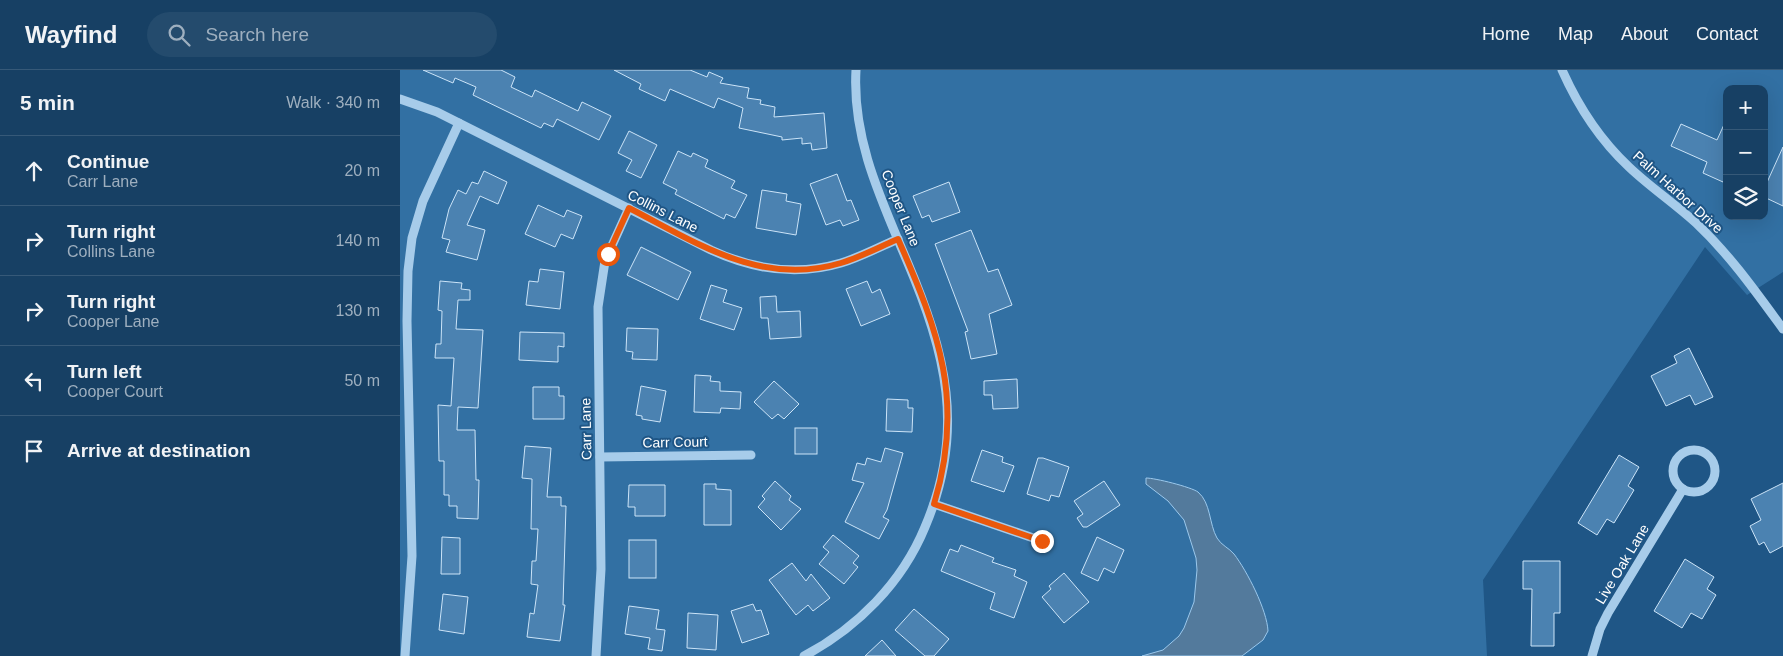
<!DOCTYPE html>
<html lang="en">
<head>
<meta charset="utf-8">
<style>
	:root { --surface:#174064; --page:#244b6d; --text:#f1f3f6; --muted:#9eafbf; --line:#365978 }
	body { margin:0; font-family:Helvetica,sans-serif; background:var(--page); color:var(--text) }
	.controls { position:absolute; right:15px; top:15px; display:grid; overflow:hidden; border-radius:10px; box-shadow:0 5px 20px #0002 }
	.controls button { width:45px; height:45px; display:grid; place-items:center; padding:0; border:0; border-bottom:1px solid var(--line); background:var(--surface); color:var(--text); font:25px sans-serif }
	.stop { position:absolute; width:15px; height:15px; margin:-11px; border:4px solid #ea580c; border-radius:50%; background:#fff }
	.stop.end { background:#ea580c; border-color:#fff; box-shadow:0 1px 5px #0008 }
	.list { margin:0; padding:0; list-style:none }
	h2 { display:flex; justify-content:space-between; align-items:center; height:65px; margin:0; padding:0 20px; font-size:21px }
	h2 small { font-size:16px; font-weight:400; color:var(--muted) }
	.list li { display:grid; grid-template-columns:32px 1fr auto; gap:15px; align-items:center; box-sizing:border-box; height:70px; padding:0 20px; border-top:1px solid var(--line) }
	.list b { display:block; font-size:19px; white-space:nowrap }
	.list p { margin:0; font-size:16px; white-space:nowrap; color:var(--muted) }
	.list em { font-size:16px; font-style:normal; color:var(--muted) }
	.icon { flex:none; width:28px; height:28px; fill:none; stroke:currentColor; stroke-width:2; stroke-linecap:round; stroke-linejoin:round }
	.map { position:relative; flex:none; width:1383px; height:586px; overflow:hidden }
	header { display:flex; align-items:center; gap:30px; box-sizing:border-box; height:70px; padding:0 25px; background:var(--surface); border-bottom:1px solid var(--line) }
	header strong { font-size:24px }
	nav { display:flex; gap:28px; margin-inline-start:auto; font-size:18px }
	.search { width:350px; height:45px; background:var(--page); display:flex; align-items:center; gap:12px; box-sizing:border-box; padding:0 18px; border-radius:28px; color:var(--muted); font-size:19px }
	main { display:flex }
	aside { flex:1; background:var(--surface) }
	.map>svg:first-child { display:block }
	.green { fill:#3270a3; fill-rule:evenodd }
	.water { fill:#537a9c; stroke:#9bc8ec }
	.building { fill:#4b82b1; stroke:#cce4f8 }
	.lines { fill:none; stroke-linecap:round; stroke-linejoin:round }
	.minor { stroke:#a7ccea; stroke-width:9 }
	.route { stroke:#ea580c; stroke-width:6 }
	.labels { text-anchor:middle; stroke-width:4; stroke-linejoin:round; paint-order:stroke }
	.street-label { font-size:14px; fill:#fff; stroke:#1f5686 }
</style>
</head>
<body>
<header>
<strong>Wayfind</strong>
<div class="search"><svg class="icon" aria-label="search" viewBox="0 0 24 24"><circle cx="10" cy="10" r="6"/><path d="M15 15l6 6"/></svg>Search here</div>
<nav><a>Home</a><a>Map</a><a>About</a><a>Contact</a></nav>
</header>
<main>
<aside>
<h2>5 min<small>Walk · 340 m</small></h2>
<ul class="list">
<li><svg class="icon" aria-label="ahead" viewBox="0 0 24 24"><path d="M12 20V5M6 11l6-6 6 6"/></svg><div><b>Continue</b><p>Carr Lane</p></div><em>20 m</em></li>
<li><svg class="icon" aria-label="right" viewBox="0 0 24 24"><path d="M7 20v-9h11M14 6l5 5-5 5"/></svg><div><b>Turn right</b><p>Collins Lane</p></div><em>140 m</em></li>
<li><svg class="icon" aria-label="right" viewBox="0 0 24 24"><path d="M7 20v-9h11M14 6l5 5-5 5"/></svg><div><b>Turn right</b><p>Cooper Lane</p></div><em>130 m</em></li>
<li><svg class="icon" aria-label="left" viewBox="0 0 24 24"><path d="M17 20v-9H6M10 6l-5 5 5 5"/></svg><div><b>Turn left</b><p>Cooper Court</p></div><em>50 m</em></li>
<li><svg class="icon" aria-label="arrive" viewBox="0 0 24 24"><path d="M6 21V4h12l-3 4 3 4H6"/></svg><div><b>Arrive at destination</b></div></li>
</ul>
</aside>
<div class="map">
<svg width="1383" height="586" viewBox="0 0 1383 586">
	<rect width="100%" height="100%" fill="#1f5686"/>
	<path class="green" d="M0,0H1383V202L1347,225L1305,177L1083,510L1087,586H0ZM1327,19H1364V146H1327Z"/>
	<path class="water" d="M746,408C755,408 791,417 798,422C811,433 809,454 817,468C821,475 829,478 834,484C847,501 867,540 868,561L863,570L842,586H742L763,580L779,566L784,558L794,532L797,500L796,488L784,450L768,431L746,414Z"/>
	<g class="building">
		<polygon points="23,0 101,0 115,7 111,17 132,27 135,20 178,41 182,32 211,46 199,70 157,49 153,57 144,53 141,58 73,25 76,17 55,8 53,13"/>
		<polygon points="214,0 290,0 307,7 309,2 323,8 320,13 349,18 347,28 361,30 360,34 375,37 374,47 424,43 427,78 412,80 411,73 402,74 402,68 382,70 382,67 339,58 343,38 318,28 314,38 270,19 265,31 239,19 241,14"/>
		<polygon points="1327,48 1327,103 1323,112 1303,103 1307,92 1271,76 1281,54 1317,70"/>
		<polygon points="229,61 257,75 241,108 226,101 232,90 218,83"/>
		<polygon points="1383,77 1383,136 1364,127 1364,119"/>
		<polygon points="278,81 291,87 293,83 308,90 305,97 335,111 331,118 347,125 335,148 326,144 324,149 275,124 277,120 263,113"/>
		<polygon points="84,101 107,112 98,134 80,126 67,155 85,160 77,190 46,182 50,170 42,168 49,139 58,120 66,124 72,112 78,114"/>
		<polygon points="437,104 447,131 451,130 459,150 443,156 440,150 426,155 410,114"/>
		<polygon points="549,112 560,142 532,152 529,145 522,148 513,126"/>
		<polygon points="362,120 387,124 386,131 401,134 396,165 356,158"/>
		<polygon points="138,135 164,147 167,140 182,146 173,169 161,164 155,177 125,164"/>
		<polygon points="571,160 588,202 598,199 612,235 589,244 597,284 571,289 565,262 568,261 535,174"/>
		<polygon points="241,177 291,202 278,230 227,205"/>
		<polygon points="140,199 164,202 160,239 126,235 129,211 138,212"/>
		<polygon points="40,211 62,213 61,219 70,220 70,230 58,230 56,259 83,260 78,338 58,337 57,360 75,360 76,410 79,410 78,449 57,448 57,436 49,436 49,425 44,425 44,391 39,391 38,335 51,336 54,288 35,288 36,274 41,274 42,241 38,240"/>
		<polygon points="467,211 472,223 480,219 490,244 461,256 446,219"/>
		<polygon points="311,215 327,220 323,232 342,238 334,260 300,249"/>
		<polygon points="376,226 377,242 400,241 401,267 370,269 368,248 361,248 360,227"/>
		<polygon points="227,258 258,259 257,290 232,289 233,282 226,281"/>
		<polygon points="120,262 164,263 164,277 158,276 158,292 119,290"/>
		<polygon points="1289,278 1313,327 1295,335 1290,325 1266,336 1251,306 1277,293 1274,286"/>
		<polygon points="295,305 311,306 310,311 320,312 320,321 341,322 340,339 321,338 320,343 294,342"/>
		<polygon points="617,309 618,338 593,339 592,325 584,325 584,311"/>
		<polygon points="374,311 399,334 384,349 378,344 372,349 354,332"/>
		<polygon points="241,316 266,321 260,352 242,349 242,346 236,345"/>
		<polygon points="133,317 159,317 159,326 164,326 164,349 133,349"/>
		<polygon points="487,329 508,330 508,338 513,338 512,362 486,361"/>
		<rect x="395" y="358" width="22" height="26"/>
		<polygon points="125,376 151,378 147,427 161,427 161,436 166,436 163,535 165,535 160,571 127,567 130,543 134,544 138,515 131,514 132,491 136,491 138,459 131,459 132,409 122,408"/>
		<polygon points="485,378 503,383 487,440 483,447 489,450 479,469 445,452 464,413 452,410 457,393 465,395 467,388 481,392"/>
		<polygon points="582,380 603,387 602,392 614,396 604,422 571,411"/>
		<polygon points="1219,385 1239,397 1228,416 1234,420 1214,453 1207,449 1197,465 1178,453"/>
		<polygon points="638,388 643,388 669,397 659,427 651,425 649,431 627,424"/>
		<polygon points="375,411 391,426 389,430 401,439 381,460 358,437 365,429 362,426"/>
		<polygon points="704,411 720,435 687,457 683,457 677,448 683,444 674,431"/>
		<polygon points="1383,413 1383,476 1370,483 1364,472 1359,475 1350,456 1361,450 1351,429"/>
		<polygon points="304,414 316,414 316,419 331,420 331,455 304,455"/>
		<polygon points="229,415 265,415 265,446 235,446 235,437 228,437"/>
		<polygon points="433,465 459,486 453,493 458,497 444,514 419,494 429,482 423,477"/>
		<polygon points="42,467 60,468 60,504 41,504"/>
		<polygon points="697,467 724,480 714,503 704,498 698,511 681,503"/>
		<rect x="229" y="470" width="27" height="38"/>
		<polygon points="561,475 594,488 592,492 616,500 614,506 627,512 614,548 590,539 595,523 541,501 550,479 558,482"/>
		<polygon points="1285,489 1314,507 1307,519 1316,525 1302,549 1291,543 1282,558 1254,541"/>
		<polygon points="1123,491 1160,491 1160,543 1154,543 1154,576 1131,576 1132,519 1123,519"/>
		<polygon points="392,493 406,511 411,504 430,528 413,541 408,535 396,545 369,510"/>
		<polygon points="664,503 689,532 664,553 642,527 651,519 649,516"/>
		<polygon points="43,524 68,527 64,564 39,560"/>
		<polygon points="353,534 356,541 361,540 369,564 342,573 331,541"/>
		<polygon points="229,536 259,540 256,559 265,560 262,581 248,579 250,568 225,564"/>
		<polygon points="514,539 549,569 534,586 525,586 495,560"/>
		<polygon points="288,543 318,545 316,580 287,578"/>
		<polygon points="482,570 496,586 465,586"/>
	</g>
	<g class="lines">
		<g class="minor">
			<path d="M1162,0C1178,36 1200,70 1229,97C1250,117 1274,133 1296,153C1330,185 1356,222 1383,259"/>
			<path d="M0,29L37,42L311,180C352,199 397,206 441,193C461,187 479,177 498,169"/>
			<circle cx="1294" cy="401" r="21"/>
			<polyline points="200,387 351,385"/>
			<polyline points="534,434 642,471"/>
			<polyline points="5,586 12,486 7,251 8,201 12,168 23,131 59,53"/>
			<polyline points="196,586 201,499 198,237 205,191 229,138"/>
			<path d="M404,586C457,558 502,513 525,457C566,361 546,283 507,191C481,129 452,69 456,0"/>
			<polyline points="1192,586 1200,559 1208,543 1283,419"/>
		</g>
	</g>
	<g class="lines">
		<path class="route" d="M208,184L229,138C297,173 361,217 441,193C461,187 479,177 498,169C539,262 565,332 534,434L642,471"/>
	</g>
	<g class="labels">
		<g class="street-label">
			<text transform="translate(1278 122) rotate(42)" y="5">Palm Harbor Drive</text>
			<text transform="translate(501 138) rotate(68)" y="5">Cooper Lane</text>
			<text transform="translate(263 141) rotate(27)" y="5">Collins Lane</text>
			<text transform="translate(186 359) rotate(-91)" y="5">Carr Lane</text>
			<text transform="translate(275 372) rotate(-1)" y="5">Carr Court</text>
			<text transform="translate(1222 494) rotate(-59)" y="5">Live Oak Lane</text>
		</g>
	</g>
</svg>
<div class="controls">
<button>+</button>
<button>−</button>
<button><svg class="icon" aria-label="layers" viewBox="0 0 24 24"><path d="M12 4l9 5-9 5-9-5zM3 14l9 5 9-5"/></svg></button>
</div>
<div class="stop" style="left:208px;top:184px"></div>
<div class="stop end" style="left:642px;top:471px"></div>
</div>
</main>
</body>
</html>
